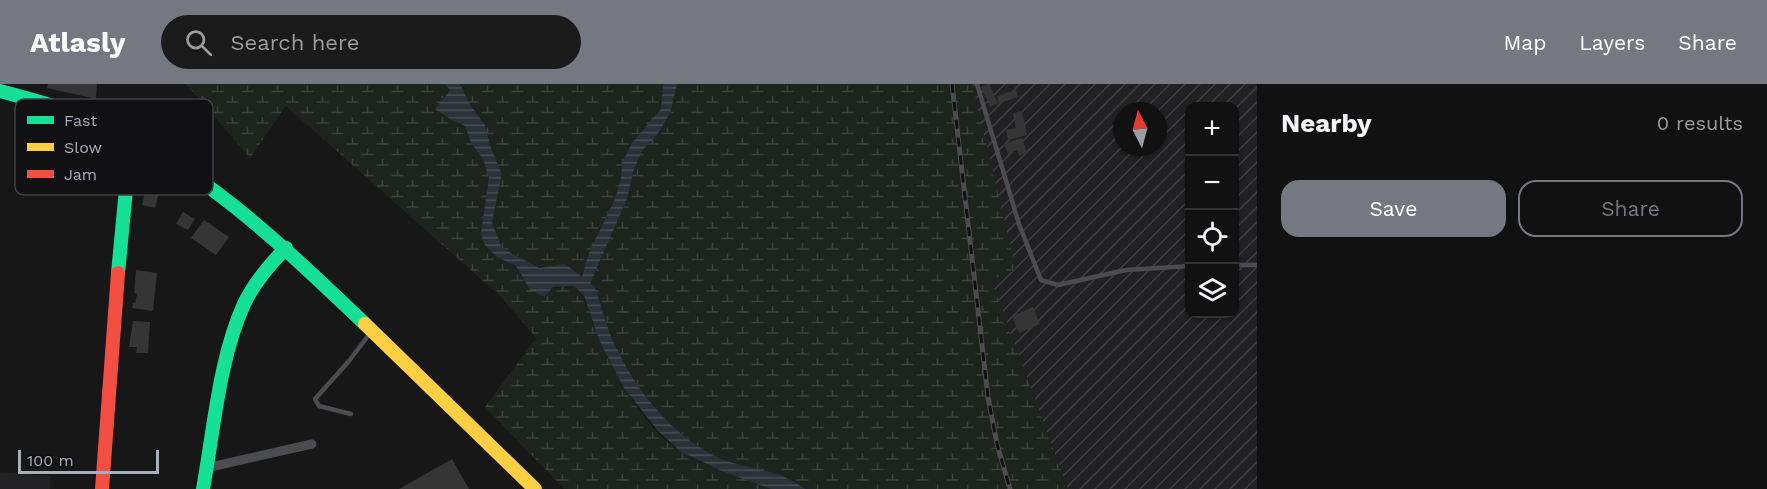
<!DOCTYPE html>
<html lang="en">
<head>
<meta charset="utf-8">
<style>
	:root { --surface:#111; --page:#1a1a1a; --text:#f1f3f6; --muted:#9c9d9f; --line:#303131; --accent:#757880 }
	body { margin:0; font-family:"Work Sans",sans-serif; background:var(--page); color:var(--text) }
	.controls { position:absolute; right:18px; top:18px; display:grid; overflow:hidden; border-radius:12px; box-shadow:0 2px 4px #0004 }
	.controls button { width:54px; height:54px; display:grid; place-items:center; padding:0; border:0; border-bottom:2px solid var(--line); background:var(--surface); color:var(--text); font:30px sans-serif }
	.compass { position:absolute; left:1113px; top:18px; width:54px; height:54px; border-radius:50%; background:var(--surface); box-shadow:0 2px 4px #0004; rotate:354deg }
	.scale { position:absolute; left:18px; bottom:15px; width:141px; box-sizing:border-box; padding-left:6px; border:3px solid #a8adb8; border-top:0; font-size:16px; line-height:21px; white-space:nowrap; color:#a8adb8; -webkit-text-stroke:4px #111113; paint-order:stroke }
	.list { margin:0; padding:0; list-style:none }
	h2 { display:flex; justify-content:space-between; align-items:center; height:78px; margin:0; padding:0 24px; font-size:26px }
	h2 small { font-size:20px; font-weight:400; color:var(--muted) }
	.actions { display:flex; gap:12px; padding:18px 24px }
	.actions a { flex:1; padding:14px 0; border:2px solid var(--accent); border-radius:18px; text-align:center; font-size:21px; color:var(--accent) }
	.actions .main { background:var(--accent); color:#fff }
	.icon { flex:none; width:33px; height:33px; fill:none; stroke:currentColor; stroke-width:2; stroke-linecap:round; stroke-linejoin:round }
	.map { position:relative; flex:none; width:1257px; height:405px; overflow:hidden }
	header { display:flex; align-items:center; gap:36px; box-sizing:border-box; height:84px; padding:0 30px; background:var(--accent); color:#fff }
	header strong { font-size:28px }
	nav { display:flex; gap:33px; margin-inline-start:auto; font-size:21px }
	.search { width:420px; height:54px; background:var(--page); display:flex; align-items:center; gap:15px; box-sizing:border-box; padding:0 21px; border-radius:33px; color:var(--muted); font-size:22px }
	main { display:flex }
	aside { flex:1; background:var(--surface) }
	.map>svg:first-child { display:block }
	.built { fill:#212123 }
	.industrial { fill:url(#industrial-furrows); fill-rule:evenodd }
	.wetland { fill:url(#wetland-marsh) }
	.water { fill:url(#water-rules) }
	.building { fill:#353536 }
	.lines { fill:none; stroke-linecap:round; stroke-linejoin:round }
	.lane { stroke:#4b4c50; stroke-width:4.5 }
	.street { stroke:#4b4c50; stroke-width:9 }
	.fast { stroke:#16e098; stroke-width:14 }
	.slow { stroke:#ffcf43; stroke-width:14 }
	.jam { stroke:#f24e42; stroke-width:14 }
	.rail-casing { stroke:#4b4c4f; stroke-width:5 }
	.rail { stroke:#111113; stroke-width:3; stroke-dasharray:9; stroke-linecap:butt }
	.key { fill:#111113; stroke:#3e4045; stroke-width:1.5 }
	.key-label { font-size:16px; fill:#a8adb8 }
</style>
</head>
<body>
<header>
<strong>Atlasly</strong>
<div class="search"><svg class="icon" aria-label="search" viewBox="0 0 24 24"><circle cx="10" cy="10" r="6"/><path d="M15 15l6 6"/></svg>Search here</div>
<nav><a>Map</a><a>Layers</a><a>Share</a></nav>
</header>
<main>
<div class="map">
<svg width="1257" height="405" viewBox="0 0 1257 405">
	<defs>
		<pattern id="industrial-furrows" width="10" height="10" patternUnits="userSpaceOnUse" patternTransform="scale(1.5)"><rect width="10" height="10" fill="#212123"/><path d="M-1 1l2-2M0 10L10 0M9 11l2-2" fill="none" stroke="#3e3f41"/></pattern>
		<pattern id="wetland-marsh" width="20" height="14" patternUnits="userSpaceOnUse" patternTransform="scale(1.5)"><rect width="20" height="14" fill="#1d241e"/><path d="M1 5h8M5 5V1M11 12h8M15 12V8" fill="none" stroke="#3b413d"/></pattern>
		<pattern id="water-rules" width="6" height="5" patternUnits="userSpaceOnUse" patternTransform="scale(1.5)"><rect width="6" height="5" fill="#2a3239"/><path d="M0 2.5h6" fill="none" stroke="#464d54"/></pattern>
	</defs>
	<rect width="100%" height="100%" fill="#171717"/>
	<polygon class="built" points="0,388 51,392 50,405 0,405"/>
	<path class="industrial" d="M972,0H1257V405H1068L991,196L1015,185ZM1190,22H1234V230H1190ZM1122,27H1158V63H1122Z"/>
	<g class="wetland">
		<path d="M186,0H445L450,5L442,15L452,36L465,42L471,59L483,75L489,93L481,149L497,173L516,182L530,206L574,202C591,220 593,246 605,267C623,302 647,347 682,368C710,385 742,392 771,405H564L485,323L536,254L501,213L286,22L250,74Z"/>
		<polygon points="460,0 663,0 661,25 622,79 621,95 614,117 588,171 582,193 565,180 539,184 502,164 492,138 502,90 491,64 485,41 470,20"/>
		<path d="M677,0H972L1016,186L991,196L1068,405H806C797,400 787,393 777,390C758,384 738,382 720,374C674,353 638,309 617,265C607,246 602,224 595,204L590,200L627,115L633,88L642,67L657,51L670,31Z"/>
	</g>
	<path class="water" d="M445,0H460L470,20L485,41L491,64L502,90L492,138L502,164L539,184L565,180L582,193L588,171L614,117L621,95L622,79L632,59L661,25L663,0H677L670,30L657,51L642,67L633,88L627,115L590,200L595,203C602,224 607,246 617,265C638,309 674,353 719,374C738,382 758,384 777,390C787,393 797,400 806,405H771L722,387L681,368L658,347L624,304L600,258L584,212L574,202L553,203L544,213L530,206L516,182L497,173L485,161L481,149L489,93L483,75L471,59L465,42L452,36L435,25L450,6Z"/>
	<g class="building">
		<polygon points="48,0 97,0 96,15 47,4"/>
		<polygon points="987,0 989,0 998,19 990,23 981,3"/>
		<polygon points="1016,6 1018,13 999,19 997,12"/>
		<polygon points="1022,27 1027,51 1008,56 1006,46 1016,44 1013,29"/>
		<polygon points="1022,54 1027,69 1019,72 1017,66 1008,70 1004,60"/>
		<polygon points="152,82 165,85 155,124 142,121"/>
		<polygon points="183,128 195,135 188,146 176,140"/>
		<polygon points="204,136 229,153 216,171 191,154"/>
		<polygon points="136,186 157,189 153,227 132,224 133,218 135,219 137,210 134,209"/>
		<polygon points="1033,223 1040,240 1019,249 1012,232"/>
		<polygon points="133,237 150,238 148,269 136,269 137,263 129,263"/>
		<polygon points="452,375 469,405 399,405"/>
	</g>
	<g class="lines">
		<g class="lane">
			<polyline points="977,0 1019,140 1041,196 1058,201 1126,186 1190,182"/>
			<polyline points="1234,181 1257,181"/>
			<polyline points="351,330 319,322 315,315 349,277 371,248"/>
		</g>
		<polyline class="street" points="206,384 312,360"/>
		<g class="fast">
			<path d="M0,7C34,16 67,25 100,39C202,83 286,165 365,240"/>
			<polyline points="118,189 131,53"/>
			<path d="M203,405C214,345 219,275 244,220C254,199 270,180 286,164"/>
		</g>
		<polyline class="slow" points="365,240 535,405"/>
		<polyline class="jam" points="102,405 118,189"/>
		<defs>
			<polyline id="rail" points="952,0 988,313 997,360 1010,405"/>
		</defs>
		<use href="#rail" class="rail-casing"/>
		<use href="#rail" class="rail"/>
	</g>
	<rect x="15" y="15" width="198" height="96" rx="9" class="key"/>
	<rect x="27" y="32" width="27" height="8" fill="#16e098"/>
	<rect x="27" y="59" width="27" height="8" fill="#ffcf43"/>
	<rect x="27" y="86" width="27" height="8" fill="#f24e42"/>
	<g class="key-label">
		<text x="64" y="42">Fast</text>
		<text x="64" y="69">Slow</text>
		<text x="64" y="96">Jam</text>
	</g>
</svg>
<div class="controls">
<button>+</button>
<button>−</button>
<button><svg class="icon" aria-label="locate" viewBox="0 0 24 24"><circle cx="12" cy="12" r="6"/><path d="M12 2v4M12 18v4M2 12h4M18 12h4"/></svg></button>
<button><svg class="icon" aria-label="layers" viewBox="0 0 24 24"><path d="M12 4l9 5-9 5-9-5zM3 14l9 5 9-5"/></svg></button>
</div>
<svg class="compass" viewBox="-18 -18 36 36"><path d="M0-13l5 13h-10z" fill="#e53935"/><path d="M0 13l5-13h-10z" fill="#9c9d9f"/></svg>
<div class="scale">100 m</div>
</div>
<aside>
<h2>Nearby<small>0 results</small></h2>
<ul class="list">
</ul>
<div class="actions"><a class="main">Save</a><a>Share</a></div>
</aside>
</main>
</body>
</html>
